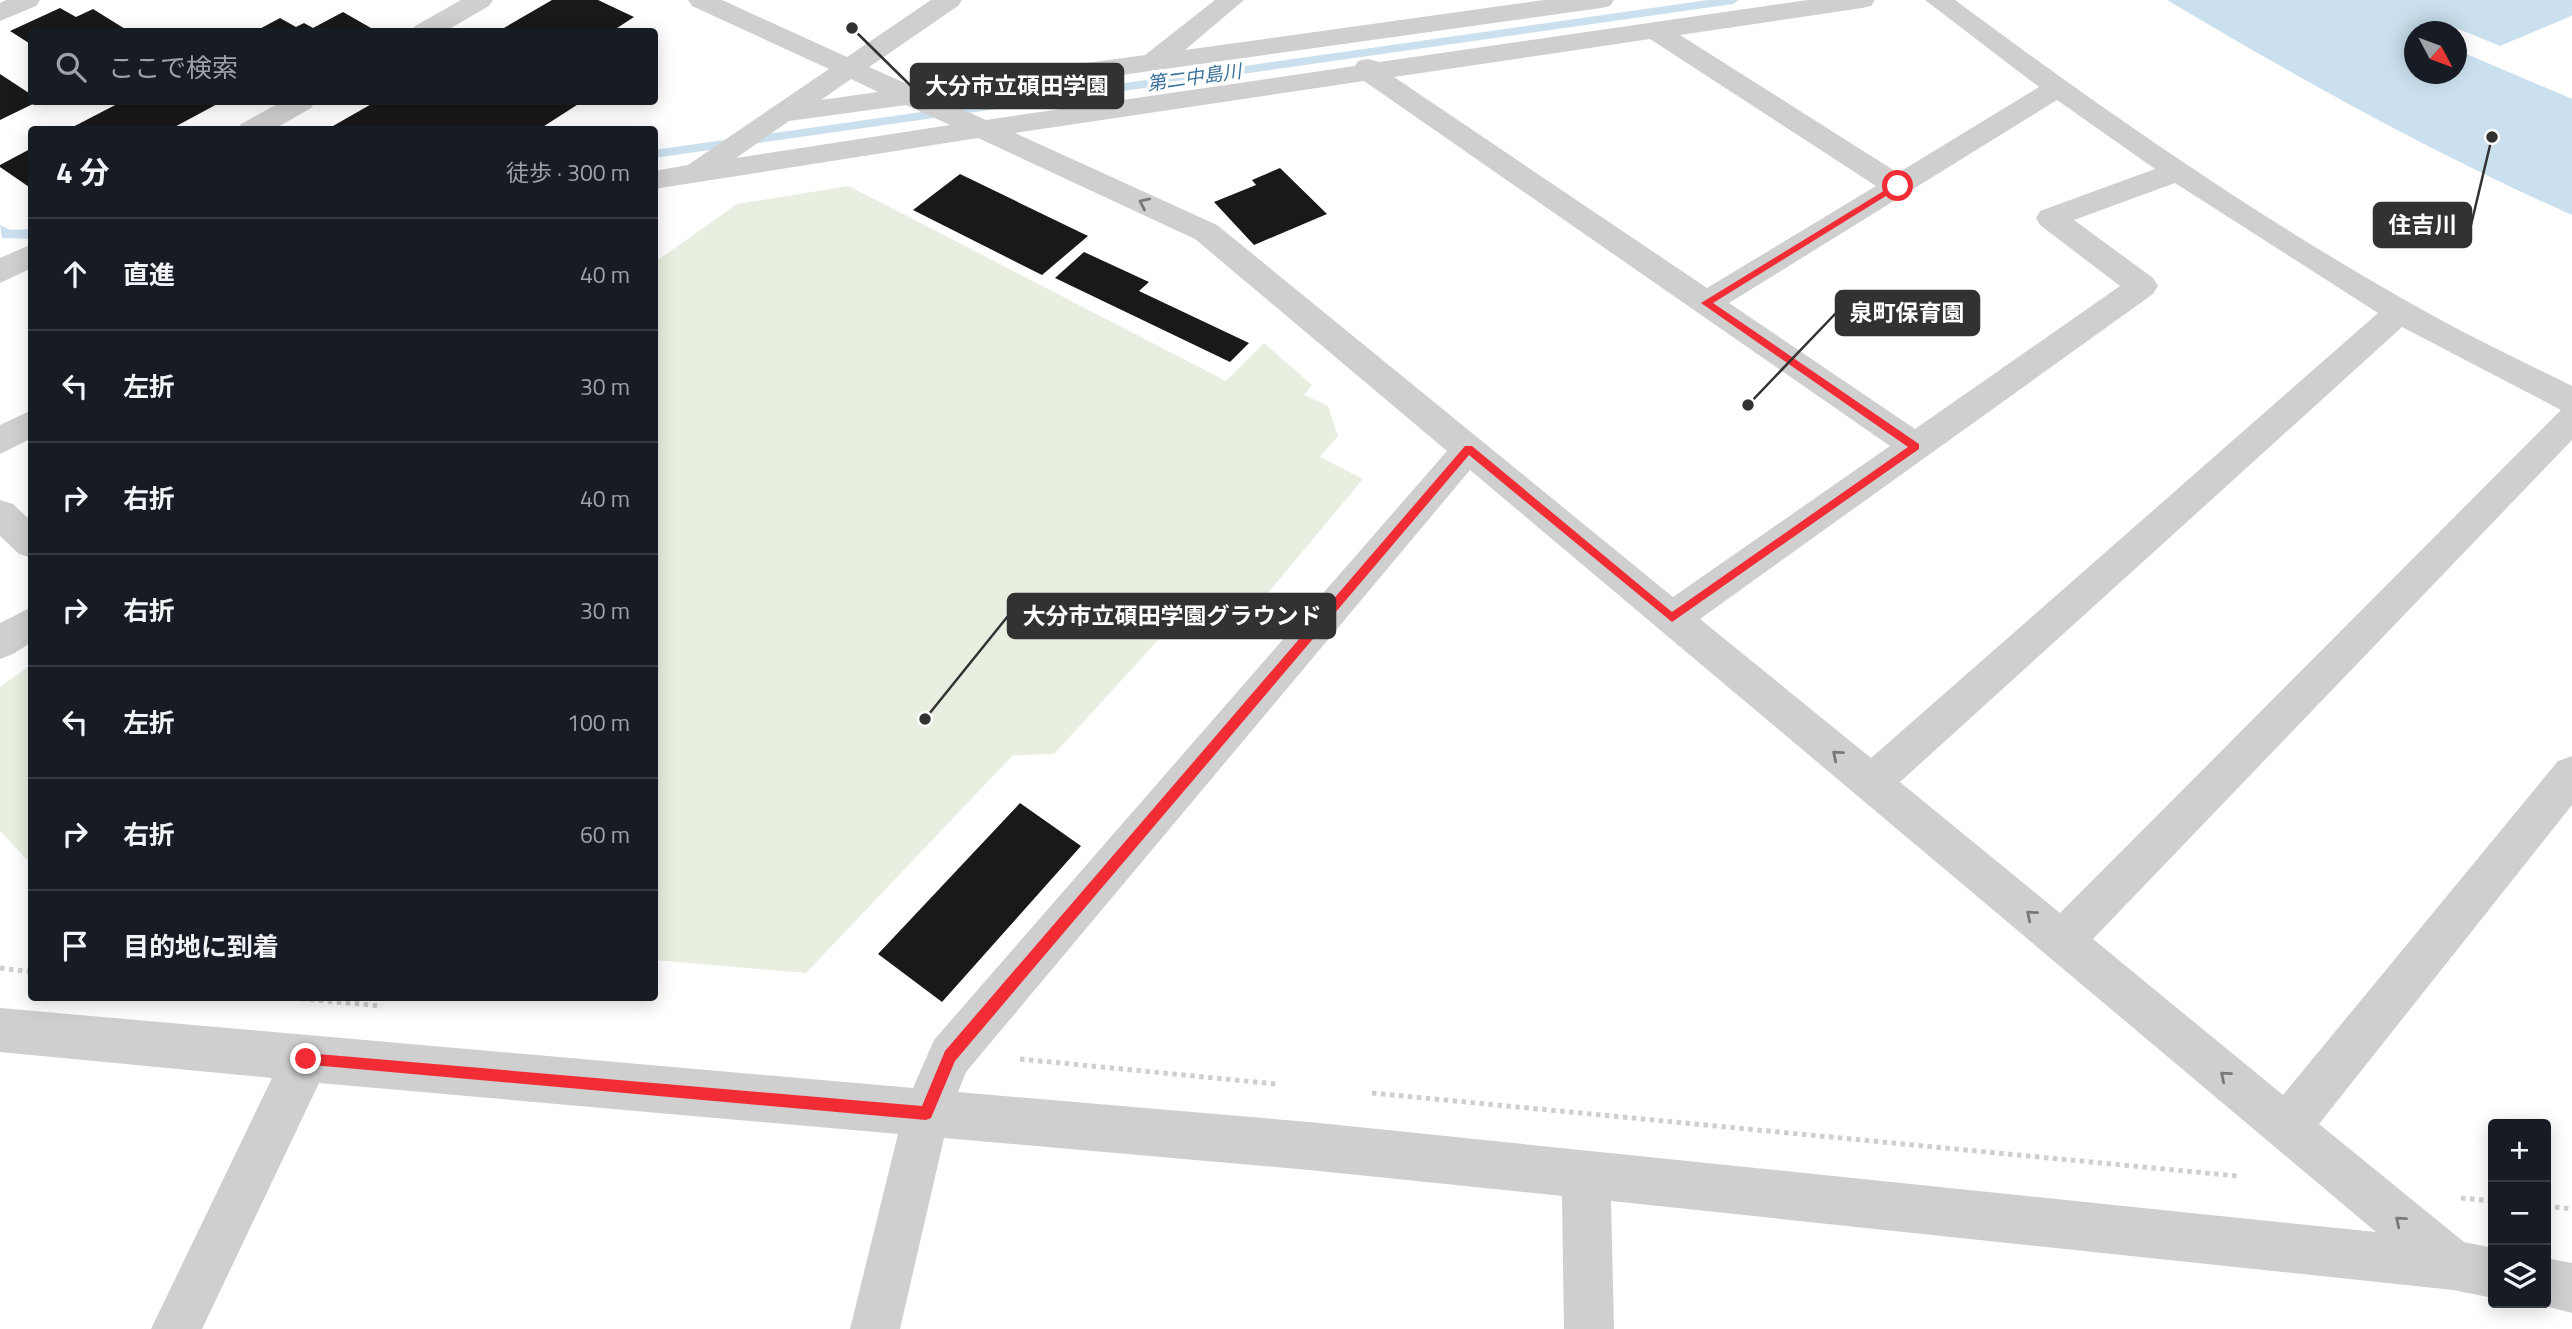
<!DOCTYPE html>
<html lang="ja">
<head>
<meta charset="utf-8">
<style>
	:root { --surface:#171b24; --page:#20242c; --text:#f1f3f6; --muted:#9ea1a6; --line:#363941 }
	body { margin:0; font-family:"Titillium Web","Noto Sans JP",sans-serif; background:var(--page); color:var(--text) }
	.controls { position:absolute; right:21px; bottom:21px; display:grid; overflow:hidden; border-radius:7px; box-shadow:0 4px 18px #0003 }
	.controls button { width:63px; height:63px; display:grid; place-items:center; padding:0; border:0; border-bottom:2px solid var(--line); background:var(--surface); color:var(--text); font:35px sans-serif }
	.compass { position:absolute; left:2404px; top:21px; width:63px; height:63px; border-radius:50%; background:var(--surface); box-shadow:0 4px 18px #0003; rotate:131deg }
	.stop { position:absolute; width:21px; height:21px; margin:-16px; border:5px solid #f12c35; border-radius:50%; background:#fff }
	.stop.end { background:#f12c35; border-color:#fff; box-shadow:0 2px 7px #0008 }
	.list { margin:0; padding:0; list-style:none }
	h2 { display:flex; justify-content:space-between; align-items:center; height:91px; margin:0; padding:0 28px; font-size:30px }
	h2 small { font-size:23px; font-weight:400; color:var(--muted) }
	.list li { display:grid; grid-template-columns:46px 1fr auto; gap:21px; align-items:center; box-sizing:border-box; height:112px; padding:0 28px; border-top:2px solid var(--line) }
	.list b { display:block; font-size:26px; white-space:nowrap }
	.list em { font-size:23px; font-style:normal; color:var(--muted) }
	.icon { flex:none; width:38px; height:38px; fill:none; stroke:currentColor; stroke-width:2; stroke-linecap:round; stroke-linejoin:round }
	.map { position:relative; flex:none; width:2572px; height:1329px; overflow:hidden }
	.search { position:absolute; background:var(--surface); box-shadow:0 4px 18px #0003; left:28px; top:28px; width:630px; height:77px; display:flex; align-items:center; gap:18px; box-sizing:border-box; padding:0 24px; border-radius:7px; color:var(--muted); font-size:26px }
	.panel { position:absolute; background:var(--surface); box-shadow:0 4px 18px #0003; left:28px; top:126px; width:630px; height:875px; border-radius:7px }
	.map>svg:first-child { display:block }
	.green { fill:#e8efe0 }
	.water { fill:#cbe0ef }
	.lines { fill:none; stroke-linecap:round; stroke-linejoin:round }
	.stream { fill:#cbe0ef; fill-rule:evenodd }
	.building { fill:#191919 }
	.path { stroke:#cfcfcf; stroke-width:5; stroke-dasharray:4.5 4.5; stroke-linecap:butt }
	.minor { fill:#cfcfcf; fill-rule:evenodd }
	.oneway { stroke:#797979 }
	.route { fill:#f12c35 }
	.labels { text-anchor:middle; stroke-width:7; stroke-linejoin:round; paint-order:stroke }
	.far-water-label { font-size:19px; font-style:italic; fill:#39729b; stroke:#fff }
	.leader { fill:none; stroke:#323232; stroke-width:2.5 }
	.callout-dot { fill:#323232; stroke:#fff; stroke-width:2.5 }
	.callout { fill:#323232; stroke:#323232; stroke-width:2.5 }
	.callout-label { font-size:23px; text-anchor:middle; font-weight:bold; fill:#fff }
</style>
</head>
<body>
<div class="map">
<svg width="2572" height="1329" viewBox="0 0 2572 1329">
	<rect width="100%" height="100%" fill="#fff"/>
	<g class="green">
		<polygon points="849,186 1226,381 1264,343 1312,385 1304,395 1328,406 1338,436 1320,457 1363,479 1257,606 1181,615 1054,754 1013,755 806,973 655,960 655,262 737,204"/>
		<polygon points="31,665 31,864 0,831 0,687"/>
	</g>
	<path class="water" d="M2167,0H2572V15L2569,17L2500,46L2444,23L2433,31L2414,32V74H2456L2457,50L2572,99V215C2432,153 2298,78 2167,0Z"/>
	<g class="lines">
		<g class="stream">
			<polygon points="1708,0 1739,0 1733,4 654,158 654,150"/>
			<polygon points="0,225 10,230 32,229 32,239 2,238"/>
		</g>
	</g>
	<g class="building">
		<polygon points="552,0 598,0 634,17 611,32 497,32"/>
		<polygon points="60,8 76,17 93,9 130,32 32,32 32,45 10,31"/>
		<polygon points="343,12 378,32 254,32 280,18 296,27 304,23 313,28"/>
		<polygon points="0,74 32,95 32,102 37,102 0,120"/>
		<polygon points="121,102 221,102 169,130 67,130"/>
		<polygon points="375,102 577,102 580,103 538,130 473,130 469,127 464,130 326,130"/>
		<polygon points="32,148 32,189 0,167 0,165"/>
		<polygon points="1280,168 1327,214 1254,245 1214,202 1256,185 1252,180"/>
		<polygon points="960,174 1088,236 1042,275 913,210"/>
		<polygon points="1084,252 1149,282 1139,291 1249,343 1230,362 1055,278"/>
		<polygon points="1020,803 1081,846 942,1002 878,954"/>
	</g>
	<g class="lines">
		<g class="path">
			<polyline points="0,968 32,972"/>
			<polyline points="292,998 382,1006"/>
			<polyline points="1020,1059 1276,1084"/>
			<polyline points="1372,1093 2237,1176"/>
			<polyline points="2461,1198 2493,1201"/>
			<polyline points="2546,1206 2572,1209"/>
		</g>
		<g class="minor">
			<polygon points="6,0 40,0 36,6 0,21 0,3"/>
			<polygon points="461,0 493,0 489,6 444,32 411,32 415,26"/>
			<path d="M688,0H722L847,57L931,0H962L958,6L869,67L914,87L1145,55L1215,0H1244L1185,50L1544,0H1614L1610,6L1601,8L942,100L986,120L1355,66L1358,61L1368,59L1379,62L1808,0H1875L1871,6L1862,8L1680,35L1898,173L2039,87L1925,0H1955C2107,113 2264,222 2430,314C2476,340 2524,362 2572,386V440L2093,939L2283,1095L2558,761L2572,756V805L2319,1124L2464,1242L2493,1248V1298L2453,1290L1611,1201L1614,1329H1564L1562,1196L1309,1170L944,1138L900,1329H850L898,1134L319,1083L202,1329H151L272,1078L0,1052V1008L913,1088L934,1040L1447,451L1195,239L978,138L654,189V171L688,165L829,69L692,6ZM1650,39L1876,186L1707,288L1394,77ZM851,79L878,92L821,100ZM1364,81L1890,446L1673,597L1217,225L1015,133ZM2057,100L2155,169L2040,211L2036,218L2040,225L2120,286L1915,429L1729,303ZM906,105L950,125L736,158L789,121ZM2175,183L2378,313L1871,758L1700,619L2153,294L2158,286L2153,278L2074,220ZM2402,327L2561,410L2060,913L1900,782ZM1470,470L2376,1232L1309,1122L958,1092L966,1072Z"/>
			<polygon points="281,102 315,102 311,108 273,130 237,130 241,124"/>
			<polygon points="32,244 32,268 0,283 0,258"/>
			<polygon points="32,410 32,438 0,454 0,425"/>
			<polygon points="0,500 13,504 32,522 32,558 19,554 0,536"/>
			<polygon points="32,607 32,642 13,654 0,659 0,623"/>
			<polygon points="2546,1258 2572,1263 2572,1313 2533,1303 2546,1303"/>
		</g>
	</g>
	<defs><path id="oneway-chevron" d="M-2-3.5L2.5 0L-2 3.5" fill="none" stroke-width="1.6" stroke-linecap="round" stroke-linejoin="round" transform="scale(1.75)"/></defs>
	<g class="oneway">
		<use href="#oneway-chevron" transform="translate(1144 203) rotate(-155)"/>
		<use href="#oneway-chevron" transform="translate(1837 755) rotate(-140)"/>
		<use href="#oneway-chevron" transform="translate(2031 915) rotate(-140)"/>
		<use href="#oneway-chevron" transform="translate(2225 1076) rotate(-140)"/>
		<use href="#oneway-chevron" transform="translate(2400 1221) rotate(-140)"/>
	</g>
	<polygon class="route" points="1895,184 1902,186 1713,303 1919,444 1919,449 1672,622 1469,455 955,1061 931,1118 926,1120 301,1064 301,1055 306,1053 922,1106 945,1051 1465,446 1472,446 1672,612 1908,447 1701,303"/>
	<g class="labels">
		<g class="far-water-label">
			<text transform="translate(1194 77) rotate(-8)" y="7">第二中島川</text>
		</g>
	</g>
	<path class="leader" d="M852 28L911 86M2492 137L2471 225M1748 405L1836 313M925 719L1008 616"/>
	<g class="callout-dot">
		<circle cx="852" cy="28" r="7"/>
		<circle cx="2492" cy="137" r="7"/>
		<circle cx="1748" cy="405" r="7"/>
		<circle cx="925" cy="719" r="7"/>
	</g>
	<g class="callout">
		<rect x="911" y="64" width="212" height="44" rx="7"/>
		<rect x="2374" y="203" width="97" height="44" rx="7"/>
		<rect x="1836" y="291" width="143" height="44" rx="7"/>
		<rect x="1008" y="594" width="327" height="44" rx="7"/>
	</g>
	<g class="callout-label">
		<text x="1017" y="94">大分市立碩田学園</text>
		<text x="2423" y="233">住吉川</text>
		<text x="1907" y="321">泉町保育園</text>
		<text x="1172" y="624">大分市立碩田学園グラウンド</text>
	</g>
</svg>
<div class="controls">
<button>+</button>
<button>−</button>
<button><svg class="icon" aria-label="layers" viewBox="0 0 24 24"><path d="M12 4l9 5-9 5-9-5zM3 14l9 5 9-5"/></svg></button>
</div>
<svg class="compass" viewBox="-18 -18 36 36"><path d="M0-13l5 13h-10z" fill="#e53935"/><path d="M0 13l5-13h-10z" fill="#9ea1a6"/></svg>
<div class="stop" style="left:1898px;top:186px"></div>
<div class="stop end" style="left:306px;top:1059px"></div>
<div class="search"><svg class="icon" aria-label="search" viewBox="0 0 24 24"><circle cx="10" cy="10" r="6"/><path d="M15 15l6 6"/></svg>ここで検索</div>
<section class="panel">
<h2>4 分<small>徒歩 · 300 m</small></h2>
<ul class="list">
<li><svg class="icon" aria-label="ahead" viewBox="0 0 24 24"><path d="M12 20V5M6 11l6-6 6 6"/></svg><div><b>直進</b></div><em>40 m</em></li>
<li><svg class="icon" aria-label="left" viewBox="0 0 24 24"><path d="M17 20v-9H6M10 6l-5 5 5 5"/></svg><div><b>左折</b></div><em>30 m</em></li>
<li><svg class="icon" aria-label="right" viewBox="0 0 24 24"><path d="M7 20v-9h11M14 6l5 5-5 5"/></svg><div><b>右折</b></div><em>40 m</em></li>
<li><svg class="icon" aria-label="right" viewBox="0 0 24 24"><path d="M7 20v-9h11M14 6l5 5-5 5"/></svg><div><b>右折</b></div><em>30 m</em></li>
<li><svg class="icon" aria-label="left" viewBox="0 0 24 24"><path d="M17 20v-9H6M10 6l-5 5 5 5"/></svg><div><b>左折</b></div><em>100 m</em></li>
<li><svg class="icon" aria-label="right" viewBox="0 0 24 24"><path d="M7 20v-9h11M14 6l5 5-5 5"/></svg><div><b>右折</b></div><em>60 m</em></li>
<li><svg class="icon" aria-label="arrive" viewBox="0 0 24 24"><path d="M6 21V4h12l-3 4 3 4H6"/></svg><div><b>目的地に到着</b></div></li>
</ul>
</section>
</div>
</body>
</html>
